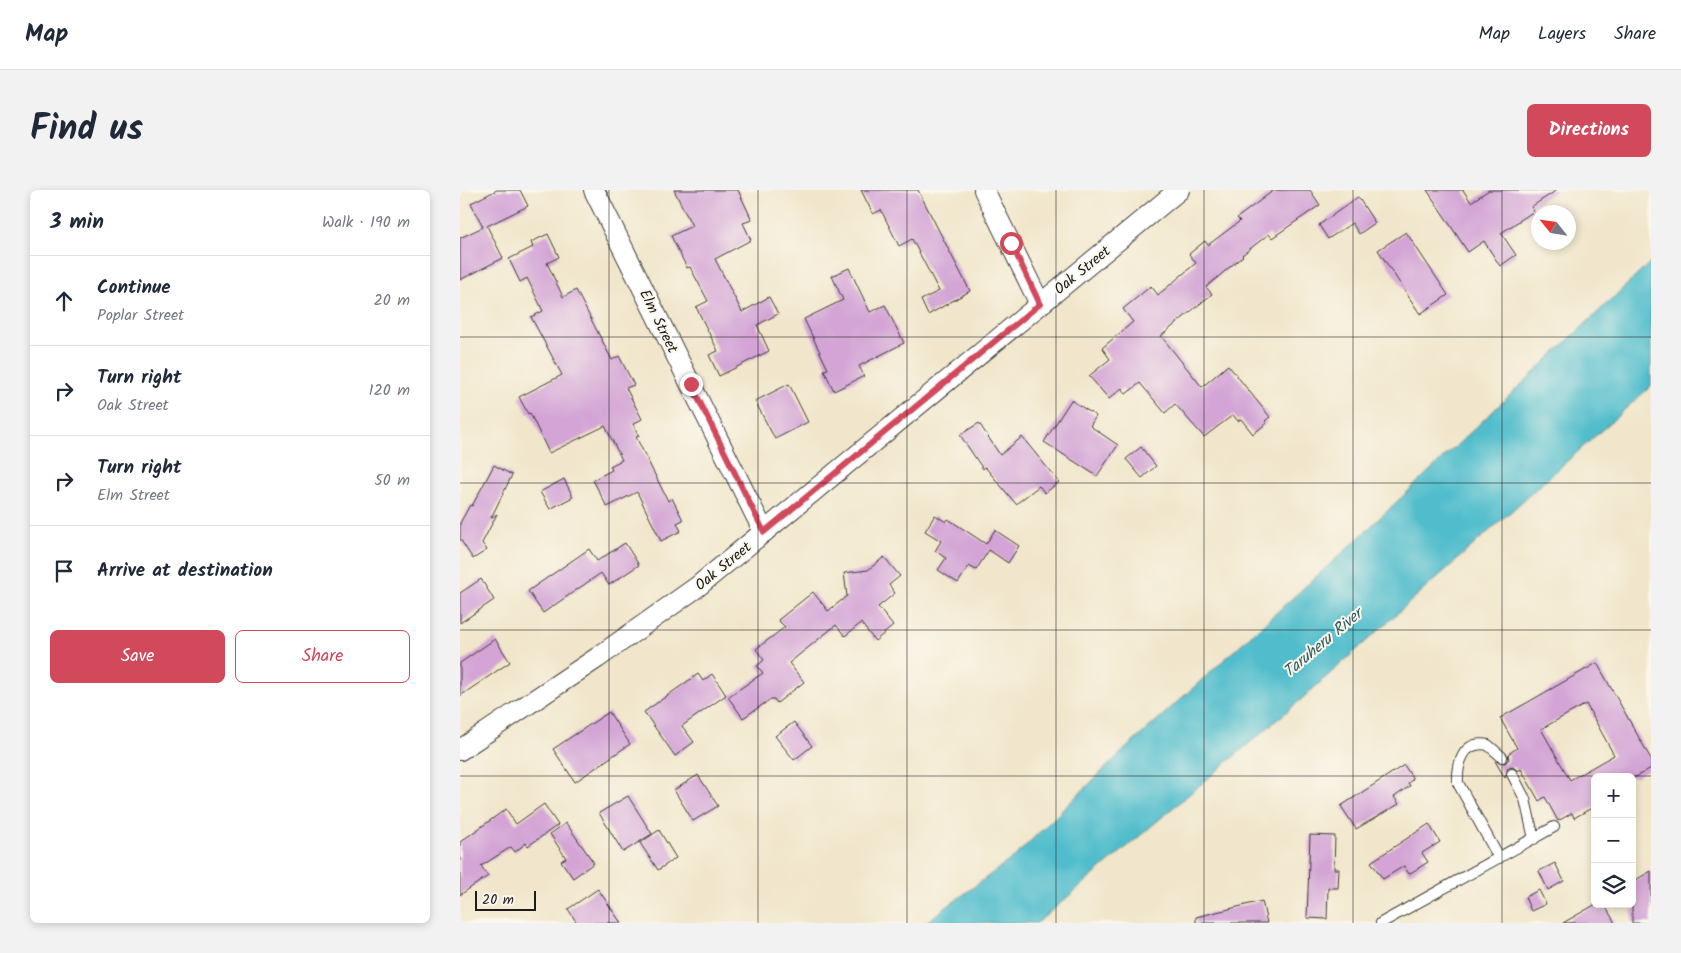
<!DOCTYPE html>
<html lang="en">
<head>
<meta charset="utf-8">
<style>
	:root { --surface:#fff; --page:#f2f2f3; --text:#1f2937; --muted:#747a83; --line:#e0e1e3; --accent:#d1495b }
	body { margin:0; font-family:Kalam,sans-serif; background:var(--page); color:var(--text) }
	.controls { position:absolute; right:15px; bottom:15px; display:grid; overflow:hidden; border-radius:8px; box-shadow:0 2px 8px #0003 }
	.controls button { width:45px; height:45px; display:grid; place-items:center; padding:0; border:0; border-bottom:1px solid var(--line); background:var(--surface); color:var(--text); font:25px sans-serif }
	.compass { position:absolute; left:1071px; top:15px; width:45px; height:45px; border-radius:50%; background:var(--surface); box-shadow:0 2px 8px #0003; rotate:300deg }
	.scale { position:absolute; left:15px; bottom:12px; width:61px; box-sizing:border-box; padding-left:5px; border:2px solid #1c1c1c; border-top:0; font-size:14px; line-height:18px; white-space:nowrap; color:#1c1c1c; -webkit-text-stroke:4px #fbf7ec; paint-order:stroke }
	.stop { position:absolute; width:15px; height:15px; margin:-11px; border:4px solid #d1495b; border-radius:50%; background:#fff }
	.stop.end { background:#d1495b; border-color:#fff; box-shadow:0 1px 5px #0008 }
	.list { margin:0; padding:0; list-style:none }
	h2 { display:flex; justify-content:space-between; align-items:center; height:65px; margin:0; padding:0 20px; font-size:21px }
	h2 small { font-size:16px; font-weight:400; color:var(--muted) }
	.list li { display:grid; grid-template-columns:32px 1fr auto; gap:15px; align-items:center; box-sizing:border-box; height:90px; padding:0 20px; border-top:1px solid var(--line) }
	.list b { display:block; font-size:19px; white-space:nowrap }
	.list p { margin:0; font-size:16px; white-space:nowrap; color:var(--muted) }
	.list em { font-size:16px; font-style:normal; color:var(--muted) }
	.actions { display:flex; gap:10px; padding:15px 20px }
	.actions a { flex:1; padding:11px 0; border:1px solid var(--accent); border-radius:8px; text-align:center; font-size:18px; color:var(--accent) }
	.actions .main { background:var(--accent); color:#fff }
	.icon { flex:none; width:28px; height:28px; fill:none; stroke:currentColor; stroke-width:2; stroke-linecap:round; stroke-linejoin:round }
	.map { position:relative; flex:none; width:1191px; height:733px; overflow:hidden; border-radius:8px }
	header { display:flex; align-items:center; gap:30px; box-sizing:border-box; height:70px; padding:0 25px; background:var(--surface); border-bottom:1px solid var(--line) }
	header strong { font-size:24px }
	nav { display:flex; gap:28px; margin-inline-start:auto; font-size:18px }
	.intro { display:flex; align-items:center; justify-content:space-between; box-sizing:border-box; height:120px; padding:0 30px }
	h1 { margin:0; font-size:35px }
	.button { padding:12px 22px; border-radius:8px; background:var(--accent); color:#fff; font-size:18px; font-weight:700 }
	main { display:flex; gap:30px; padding:0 30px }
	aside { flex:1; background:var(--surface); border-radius:8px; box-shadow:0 2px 8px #0003 }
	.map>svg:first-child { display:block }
	.water { fill:#51bdcc; stroke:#366c74 }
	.building { fill:#d3a4d5; fill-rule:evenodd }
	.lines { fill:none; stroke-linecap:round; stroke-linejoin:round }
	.service-casing { stroke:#3c3a36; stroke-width:12 }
	.minor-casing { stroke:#3c3a36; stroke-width:22 }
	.service { stroke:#fff; stroke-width:10 }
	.minor { stroke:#fff; stroke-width:20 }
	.route { stroke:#d1495b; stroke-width:6 }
	.grid { fill:none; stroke:#1c1c1c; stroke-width:1; stroke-opacity:0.55 }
	.labels { text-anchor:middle; stroke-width:4; stroke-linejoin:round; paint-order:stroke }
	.street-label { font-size:15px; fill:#1c1c1c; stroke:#fbf7ec }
	.water-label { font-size:16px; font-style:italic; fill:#315c62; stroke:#fbf7ec }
</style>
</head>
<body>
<header>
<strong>Map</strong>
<nav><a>Map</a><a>Layers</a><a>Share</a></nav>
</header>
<div class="intro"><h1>Find us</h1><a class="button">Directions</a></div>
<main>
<aside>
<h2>3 min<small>Walk · 190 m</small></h2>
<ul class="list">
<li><svg class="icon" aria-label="ahead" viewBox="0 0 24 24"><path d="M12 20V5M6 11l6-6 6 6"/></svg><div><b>Continue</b><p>Poplar Street</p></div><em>20 m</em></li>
<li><svg class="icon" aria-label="right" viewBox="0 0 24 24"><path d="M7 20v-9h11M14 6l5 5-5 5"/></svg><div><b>Turn right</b><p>Oak Street</p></div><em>120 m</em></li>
<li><svg class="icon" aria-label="right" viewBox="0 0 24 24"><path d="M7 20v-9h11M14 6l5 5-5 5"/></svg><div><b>Turn right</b><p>Elm Street</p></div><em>50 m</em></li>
<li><svg class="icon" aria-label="arrive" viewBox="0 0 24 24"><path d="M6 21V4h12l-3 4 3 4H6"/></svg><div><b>Arrive at destination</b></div></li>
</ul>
<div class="actions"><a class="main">Save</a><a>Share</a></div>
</aside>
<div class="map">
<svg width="1191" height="733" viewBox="0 0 1191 733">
	<rect width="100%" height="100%" fill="#fbf7ec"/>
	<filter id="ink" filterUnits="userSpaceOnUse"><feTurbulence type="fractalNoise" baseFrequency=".02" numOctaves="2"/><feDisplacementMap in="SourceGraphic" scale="10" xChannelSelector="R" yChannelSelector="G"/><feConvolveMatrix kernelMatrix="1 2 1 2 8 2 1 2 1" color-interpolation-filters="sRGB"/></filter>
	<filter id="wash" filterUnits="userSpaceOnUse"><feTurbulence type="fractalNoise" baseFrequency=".0096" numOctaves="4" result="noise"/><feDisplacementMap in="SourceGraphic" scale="20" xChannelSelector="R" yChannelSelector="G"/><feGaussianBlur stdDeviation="1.12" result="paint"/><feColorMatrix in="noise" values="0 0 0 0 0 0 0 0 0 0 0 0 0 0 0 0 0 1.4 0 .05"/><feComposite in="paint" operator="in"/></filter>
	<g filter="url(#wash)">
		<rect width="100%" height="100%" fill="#f1e6cb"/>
		<polygon class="water" points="1191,72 1191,196 844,507 577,733 465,733 554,667 662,562 890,356"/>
		<g id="blocks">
			<g class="building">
				<polygon points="37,0 60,0 68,16 27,36 43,68 0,90 0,48 23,37 11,13"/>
				<polygon points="214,0 278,0 292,30 283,33 291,50 255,69 282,122 309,107 318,124 297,135 309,161 259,186 249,165 258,161 236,117 248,111 230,77 227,78 211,46 232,36"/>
				<polygon points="401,0 458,0 510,101 468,125 461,110 479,101 452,49 439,56 421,20 413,24"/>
				<polygon points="814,0 850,0 860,15 812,48 809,44 782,65 783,66 746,97 752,104 701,146 742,197 768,175 810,227 805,231 807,233 793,244 781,229 778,231 773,225 744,247 715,214 705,223 680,193 666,204 662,198 649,209 629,186 650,169 642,158 673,132 663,119 691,96 698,105 736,73 729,64 745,51 748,55 780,31 777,28"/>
				<polygon points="967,0 1003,0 1011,12 1029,0 1097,0 1071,17 1074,21 1041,43 1056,65 1040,76 1024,51 1008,62"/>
				<polygon points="898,7 915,33 899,44 892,33 868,49 859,35"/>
				<polygon points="946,42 988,105 960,124 918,60"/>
				<polygon points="88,44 99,67 87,73 103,107 116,100 152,170 159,166 174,195 166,198 182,229 173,234 179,246 176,247 208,311 212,308 223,330 217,333 221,341 201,351 177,302 147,317 133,290 152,280 150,276 162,270 145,236 89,263 70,223 68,224 59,207 102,185 71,127 83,121 67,88 60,92 49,69 73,57 71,52"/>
				<polygon points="389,78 410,122 425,115 444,153 399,176 404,186 374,201 364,180 368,179 344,129 383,110 372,86"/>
				<polygon points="329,194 348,232 315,249 295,211"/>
				<polygon points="611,210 636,226 630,236 658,255 637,286 584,252"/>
				<polygon points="519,233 540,265 562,247 599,292 585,303 579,296 556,314 525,277 523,279 500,245"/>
				<polygon points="681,257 696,276 682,288 666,269"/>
				<polygon points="34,275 52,285 31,328 37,324 22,353 27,360 13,369 0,349 0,333 10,315 12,316"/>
				<polygon points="104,289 113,307 90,319 80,302"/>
				<polygon points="475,325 486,332 488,329 526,354 535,340 559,356 548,373 529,360 516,380 509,376 498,393 478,380 486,368 475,361 481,351 465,341"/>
				<polygon points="165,353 179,375 149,395 141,383 83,423 68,401 129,359 137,371"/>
				<polygon points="424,367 440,386 429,395 435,403 418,417 433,436 415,451 401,433 385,446 376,435 329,473 344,492 317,513 314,509 311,509 283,528 268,507 303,483 297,476 304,470 296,459 325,437 318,430 353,402 368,421 387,406 384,383 408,380"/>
				<polygon points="21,389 34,410 0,433 0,403"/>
				<polygon points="35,449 50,472 0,506 0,473"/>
				<path d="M1137,473L1191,569V578L1176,587H1135V616L1114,628L1112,623L1098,631L1085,607L1079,611L1061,579L1058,581L1053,577L1048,578L1045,588L1035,571L1045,573L1049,569L1048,564L1057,558L1040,528ZM1126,514L1154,565L1110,590L1081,539Z"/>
				<polygon points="238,484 243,491 252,484 266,505 222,536 234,552 215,566 184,522"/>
				<polygon points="149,522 170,554 115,592 93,559"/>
				<polygon points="334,532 352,556 334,570 315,546"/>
				<polygon points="944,575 953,589 948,593 950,596 934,607 939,614 896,639 881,616"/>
				<polygon points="238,585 258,616 233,631 214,600"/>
				<polygon points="168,606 192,644 163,662 139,623"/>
				<polygon points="84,614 98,635 68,656 66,653 55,662 51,657 21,676 28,686 0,705 0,652 46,619 56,634"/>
				<polygon points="106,633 134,673 113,688 101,671 106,668 90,644"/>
				<polygon points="969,634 980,652 962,663 968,672 949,684 944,676 923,689 911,672"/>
				<polygon points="199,640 216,668 198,680 180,653"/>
				<polygon points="850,645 875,646 874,679 879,679 878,698 868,698 867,729 847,728"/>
				<polygon points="1095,673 1104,691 1088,700 1079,681"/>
				<polygon points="1191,681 1191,733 1172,733 1172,692"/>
				<polygon points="138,699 161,733 117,733 108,719"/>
				<polygon points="1079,700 1086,714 1071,721 1065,707"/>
				<polygon points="802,711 807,733 736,733 736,727"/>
				<polygon points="1136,714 1144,714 1155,733 1103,733"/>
			</g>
		</g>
	</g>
	<g filter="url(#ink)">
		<use href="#blocks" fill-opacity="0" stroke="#3c3a36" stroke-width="1"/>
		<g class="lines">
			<defs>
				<g id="service">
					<polyline points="1052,584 1065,609 1074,649"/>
					<path d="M1039,668L998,593C997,574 1003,550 1028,555L1042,567"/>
					<polyline points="921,733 1094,637"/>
				</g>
				<g id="minor">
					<polyline points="134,0 304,342"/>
					<polyline points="524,0 580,114"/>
					<polyline points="0,560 137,468 237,397 719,0"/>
				</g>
			</defs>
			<use href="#service" class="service-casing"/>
			<use href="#minor" class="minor-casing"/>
			<use href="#service" class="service"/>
			<use href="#minor" class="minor"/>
		</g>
	</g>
	<g class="lines" filter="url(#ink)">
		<polyline class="route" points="231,194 304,342 580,114 551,53"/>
	</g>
	<path class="grid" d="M149,0V733M298,0V733M447,0V733M596,0V733M744,0V733M893,0V733M1042,0V733M0,147H1191M0,293H1191M0,440H1191M0,586H1191"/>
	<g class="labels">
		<g class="street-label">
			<text transform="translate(622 80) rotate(-39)" y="5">Oak Street</text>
			<text transform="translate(199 131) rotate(64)" y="5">Elm Street</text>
			<text transform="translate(263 376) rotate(-39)" y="5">Oak Street</text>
		</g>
		<g class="water-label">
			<text transform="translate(862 452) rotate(-40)" y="6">Taruheru River</text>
		</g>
	</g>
</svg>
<div class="controls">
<button>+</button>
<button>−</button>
<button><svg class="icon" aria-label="layers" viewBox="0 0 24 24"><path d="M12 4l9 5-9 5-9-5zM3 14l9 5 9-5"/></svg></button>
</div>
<svg class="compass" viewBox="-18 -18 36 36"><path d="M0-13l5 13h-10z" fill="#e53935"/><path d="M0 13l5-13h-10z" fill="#747a83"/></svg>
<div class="scale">20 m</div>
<div class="stop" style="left:551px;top:53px"></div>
<div class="stop end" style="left:231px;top:194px"></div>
</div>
</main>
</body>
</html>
